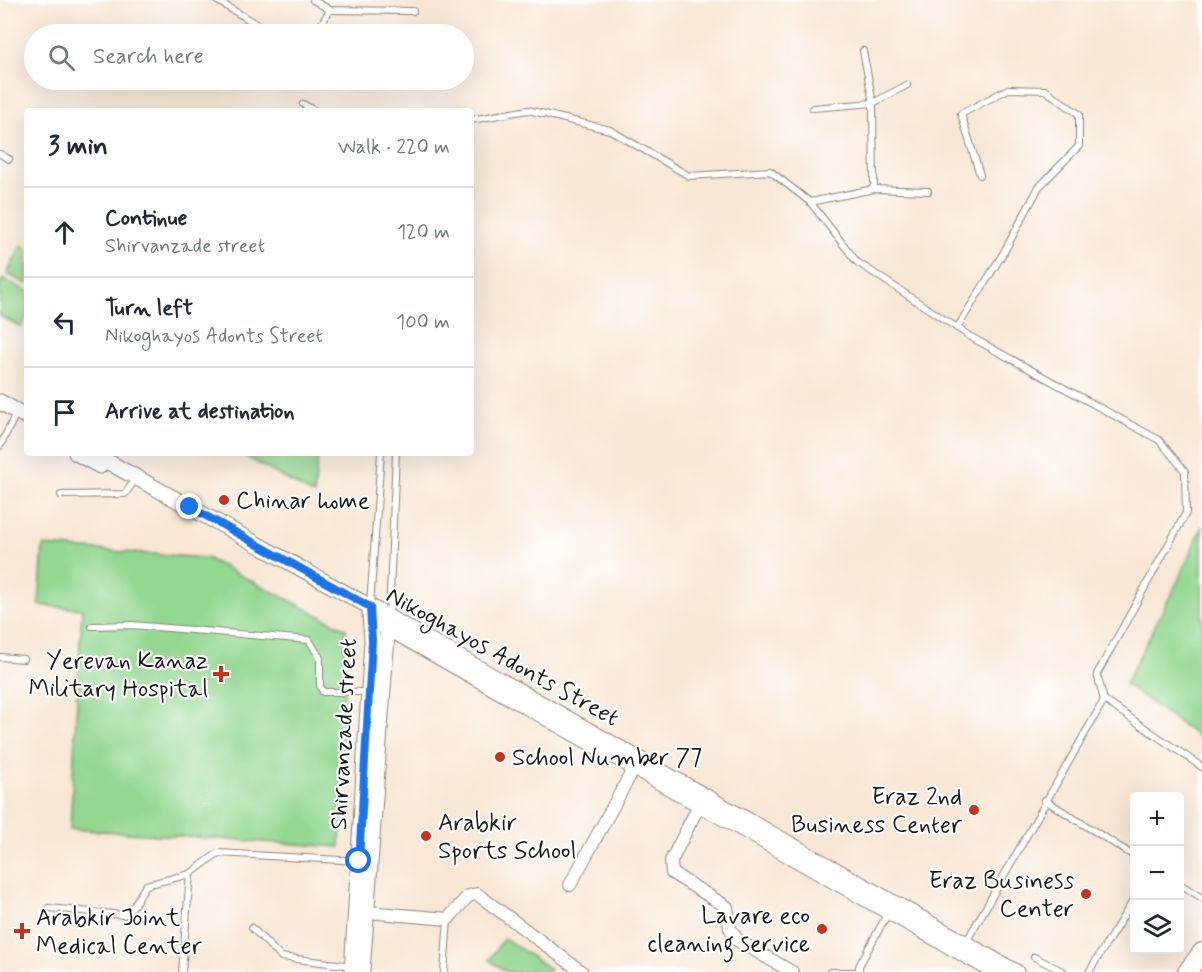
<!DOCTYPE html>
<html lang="en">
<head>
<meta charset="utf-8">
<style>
	:root { --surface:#fff; --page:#f6f6f7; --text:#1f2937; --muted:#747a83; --line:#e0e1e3 }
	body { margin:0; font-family:Mynerve,sans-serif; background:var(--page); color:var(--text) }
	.controls { position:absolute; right:18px; bottom:18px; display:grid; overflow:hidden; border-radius:6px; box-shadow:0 6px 24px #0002 }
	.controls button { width:54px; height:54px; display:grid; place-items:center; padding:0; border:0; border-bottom:2px solid var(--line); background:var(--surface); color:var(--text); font:30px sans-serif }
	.stop { position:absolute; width:18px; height:18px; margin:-14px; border:4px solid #1a73e8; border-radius:50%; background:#fff }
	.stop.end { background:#1a73e8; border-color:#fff; box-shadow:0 2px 6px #0008 }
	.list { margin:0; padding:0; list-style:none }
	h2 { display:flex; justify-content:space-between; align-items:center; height:78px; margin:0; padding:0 24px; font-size:26px }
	h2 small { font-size:20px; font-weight:400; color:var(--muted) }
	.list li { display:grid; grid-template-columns:39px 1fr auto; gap:18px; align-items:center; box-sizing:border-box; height:90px; padding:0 24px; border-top:2px solid var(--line) }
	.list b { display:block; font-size:22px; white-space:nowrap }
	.list p { margin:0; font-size:20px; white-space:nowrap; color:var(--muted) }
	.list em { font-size:20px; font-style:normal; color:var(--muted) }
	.icon { flex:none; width:33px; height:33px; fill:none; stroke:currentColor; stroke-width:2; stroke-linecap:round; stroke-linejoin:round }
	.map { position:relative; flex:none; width:1202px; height:972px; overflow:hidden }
	.search { position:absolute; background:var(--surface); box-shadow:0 6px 24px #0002; left:24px; top:24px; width:450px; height:66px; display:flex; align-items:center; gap:15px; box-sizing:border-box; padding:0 21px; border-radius:33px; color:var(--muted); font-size:22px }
	.panel { position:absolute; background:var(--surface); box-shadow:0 6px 24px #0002; left:24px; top:108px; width:450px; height:348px; border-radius:6px }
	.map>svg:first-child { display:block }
	.green { fill:#93d790; stroke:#587a56; stroke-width:1.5 }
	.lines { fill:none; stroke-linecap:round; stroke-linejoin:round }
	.service-casing { stroke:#8a8278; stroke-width:8 }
	.minor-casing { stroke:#8a8278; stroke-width:14 }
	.tertiary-casing { stroke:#8a8278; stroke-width:17 }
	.primary-casing { stroke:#8a8278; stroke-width:20 }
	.service { stroke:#fff; stroke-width:6 }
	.minor { stroke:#fff; stroke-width:12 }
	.tertiary { stroke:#fff; stroke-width:15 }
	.primary { stroke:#fff; stroke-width:18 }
	.route { stroke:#1a73e8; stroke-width:8 }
	.poi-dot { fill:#c8321e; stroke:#fff; stroke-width:2 }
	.labels { text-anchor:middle; stroke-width:4.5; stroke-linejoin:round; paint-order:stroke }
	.poi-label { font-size:24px; fill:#1c1c1c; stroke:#fff; text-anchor:start }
	.street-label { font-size:24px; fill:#1c1c1c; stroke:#fff }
</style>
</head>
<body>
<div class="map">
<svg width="1202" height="972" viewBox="0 0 1202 972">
	<rect width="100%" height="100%" fill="#fff"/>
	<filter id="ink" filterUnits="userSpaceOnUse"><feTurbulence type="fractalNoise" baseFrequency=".0167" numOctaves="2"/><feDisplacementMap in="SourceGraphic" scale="12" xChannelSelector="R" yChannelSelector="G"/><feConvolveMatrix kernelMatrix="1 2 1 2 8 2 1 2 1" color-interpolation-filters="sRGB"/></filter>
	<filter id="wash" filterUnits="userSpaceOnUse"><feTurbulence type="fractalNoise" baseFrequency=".008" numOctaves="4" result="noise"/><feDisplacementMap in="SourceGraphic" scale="24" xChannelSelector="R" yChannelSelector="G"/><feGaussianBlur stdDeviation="1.35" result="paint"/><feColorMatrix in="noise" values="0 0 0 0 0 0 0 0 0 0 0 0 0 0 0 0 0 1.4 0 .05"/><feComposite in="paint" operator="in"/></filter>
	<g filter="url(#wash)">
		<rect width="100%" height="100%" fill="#f8e7d4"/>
		<g class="green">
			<polygon points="22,245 27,248 27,284 7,274"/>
			<polygon points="3,279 27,291 27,316 21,327 0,316 0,285"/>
			<polygon points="247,453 318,453 314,495 245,456"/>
			<polygon points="1202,526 1202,739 1125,684 1179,579"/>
			<polygon points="43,546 206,558 346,629 340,847 70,829 82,609 39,605"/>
			<polygon points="504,938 550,969 548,972 507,972 489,960"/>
		</g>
	</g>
	<g filter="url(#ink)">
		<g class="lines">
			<defs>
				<g id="service">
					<polyline points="216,0 273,34"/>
					<polyline points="313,0 330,10 413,11"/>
					<polyline points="315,34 330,10"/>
					<polyline points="863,51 873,103 874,189"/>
					<polyline points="303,104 315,111"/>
					<polyline points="813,108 873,103 907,85"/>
					<polyline points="471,120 528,110 610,130 689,176 770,171 810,202 857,262 971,337 1159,440 1185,471 1186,513 1097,674 1104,700"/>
					<polyline points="0,154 9,159"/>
					<polyline points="810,202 874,189 928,191"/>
					<polyline points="957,328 1004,252 1039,187 1079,146 1079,114 1045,90 1008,89 961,114 980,175"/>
					<polyline points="0,446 17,412"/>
					<polyline points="61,495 125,494 132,484"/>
					<polyline points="370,605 381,453"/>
					<polyline points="389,617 396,453"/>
					<polyline points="92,626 132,625 309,640 320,658 320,686 323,692 367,692"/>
					<polyline points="0,657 23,659"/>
					<polyline points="1045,800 1134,856"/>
					<polyline points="1180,884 1202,898"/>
					<polyline points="49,908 124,915 134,905 146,885 190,874 218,853 358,861"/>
					<polyline points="252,928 281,957 353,966"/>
					<polyline points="965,944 1104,700 1202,767"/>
					<polyline points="1034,957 1064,972"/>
					<polyline points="182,972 190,874"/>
					<polyline points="444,972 448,919"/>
					<polyline points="830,972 859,972"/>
					<polyline points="859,972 859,966 888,913"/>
					<polyline points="1089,972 1134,899"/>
				</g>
				<g id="minor">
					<polyline points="699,805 671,861 672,873 727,907 730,928 737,940 792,972"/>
					<polyline points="570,885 634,768"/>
					<polyline points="367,912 448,919 468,896 477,894 582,972"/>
				</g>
				<g id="tertiary">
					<polyline points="0,402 27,417"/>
					<polyline points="76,453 100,466"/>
					<polyline points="92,453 365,604 1016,972"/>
					<polyline points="372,619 995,972"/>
					<polyline points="352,972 372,641 370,613"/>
					<polyline points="362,972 388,622"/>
				</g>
				<polyline id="primary" points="1187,972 1202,952"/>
			</defs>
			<use href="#service" class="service-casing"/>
			<use href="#minor" class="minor-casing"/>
			<use href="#tertiary" class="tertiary-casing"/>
			<use href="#primary" class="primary-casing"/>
			<use href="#service" class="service"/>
			<use href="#minor" class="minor"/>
			<use href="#tertiary" class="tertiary"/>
			<use href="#primary" class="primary"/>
		</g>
	</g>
	<g class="lines" filter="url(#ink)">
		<polyline class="route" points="190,507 370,607 372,641 359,861"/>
	</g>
	<g class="poi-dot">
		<circle cx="224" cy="500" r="6"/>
		<path d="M218 665h6v6h6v6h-6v6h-6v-6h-6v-6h6z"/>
		<circle cx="500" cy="757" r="6"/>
		<circle cx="974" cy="810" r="6"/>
		<circle cx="426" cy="836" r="6"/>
		<circle cx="1086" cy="894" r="6"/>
		<circle cx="822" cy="929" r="6"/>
		<path d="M19 922h6v6h6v6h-6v6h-6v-6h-6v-6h6z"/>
	</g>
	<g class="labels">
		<g class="poi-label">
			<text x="236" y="508">Chinar home</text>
			<text x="208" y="668" text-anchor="end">Yerevan Kanaz<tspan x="208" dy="28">Military Hospital</tspan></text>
			<text x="512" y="765">School Number 77</text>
			<text x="962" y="804" text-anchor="end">Eraz 2nd<tspan x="962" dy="28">Business Center</tspan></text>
			<text x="438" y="830">Arabkir<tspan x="438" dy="28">Sports School</tspan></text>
			<text x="1074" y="888" text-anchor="end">Eraz Business<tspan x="1074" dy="28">Center</tspan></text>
			<text x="810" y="923" text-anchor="end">Lavare eco<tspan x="810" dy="28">cleaning service</tspan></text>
			<text x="36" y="925">Arabkir Joint<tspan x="36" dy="28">Medical Center</tspan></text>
		</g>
		<g class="street-label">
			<text transform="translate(503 656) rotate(29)" y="8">Nikoghayos Adonts Street</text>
			<text transform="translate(343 734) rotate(-87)" y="8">Shirvanzade street</text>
		</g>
	</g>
</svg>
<div class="controls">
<button>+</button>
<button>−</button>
<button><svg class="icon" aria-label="layers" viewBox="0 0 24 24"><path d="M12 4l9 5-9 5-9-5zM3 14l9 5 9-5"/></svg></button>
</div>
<div class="stop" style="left:359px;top:861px"></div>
<div class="stop end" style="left:190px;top:507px"></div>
<div class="search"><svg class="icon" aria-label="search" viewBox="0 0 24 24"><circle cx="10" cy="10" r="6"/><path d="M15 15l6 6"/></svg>Search here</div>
<section class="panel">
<h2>3 min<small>Walk · 220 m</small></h2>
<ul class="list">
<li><svg class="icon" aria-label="ahead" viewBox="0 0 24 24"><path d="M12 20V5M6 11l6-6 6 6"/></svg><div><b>Continue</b><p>Shirvanzade street</p></div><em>120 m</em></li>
<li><svg class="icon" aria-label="left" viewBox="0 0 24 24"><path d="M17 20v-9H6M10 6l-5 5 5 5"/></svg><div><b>Turn left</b><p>Nikoghayos Adonts Street</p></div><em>100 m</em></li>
<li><svg class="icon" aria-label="arrive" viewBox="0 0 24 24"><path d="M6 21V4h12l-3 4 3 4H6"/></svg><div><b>Arrive at destination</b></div></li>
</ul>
</section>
</div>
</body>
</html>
